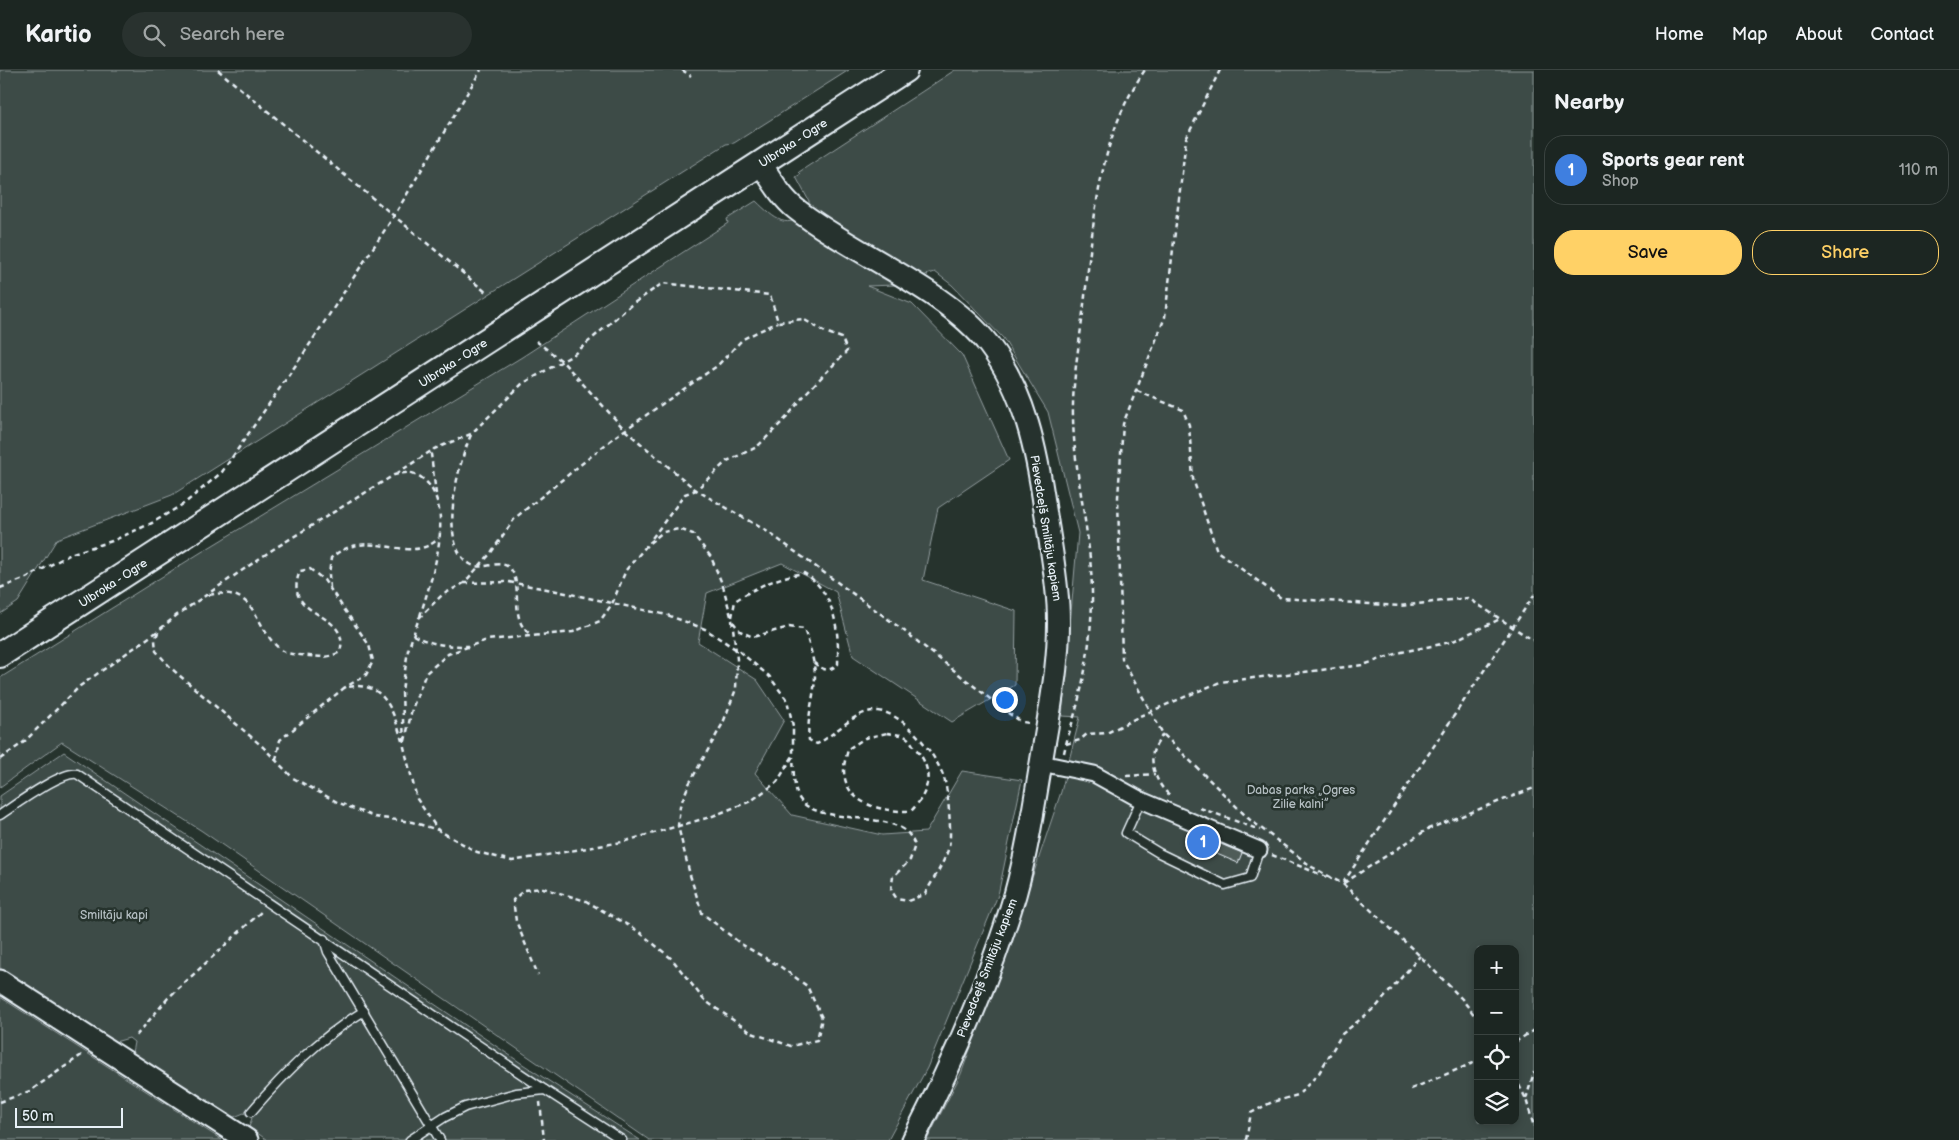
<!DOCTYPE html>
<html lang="en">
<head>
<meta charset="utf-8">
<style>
	:root { --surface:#1c2622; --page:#29322f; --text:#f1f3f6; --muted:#a0a5a5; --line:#3a4340; --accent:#ffd166 }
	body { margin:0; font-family:"Balsamiq Sans",sans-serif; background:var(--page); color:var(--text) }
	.controls { position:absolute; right:15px; bottom:15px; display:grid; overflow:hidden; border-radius:10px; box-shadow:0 2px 8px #0003 }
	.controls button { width:45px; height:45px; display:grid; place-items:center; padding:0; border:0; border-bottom:1px solid var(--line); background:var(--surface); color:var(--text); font:25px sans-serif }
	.scale { position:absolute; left:15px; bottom:12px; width:108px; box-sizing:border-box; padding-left:5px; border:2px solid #e8f1f8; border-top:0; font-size:14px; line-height:18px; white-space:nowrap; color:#e8f1f8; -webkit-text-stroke:4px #26332d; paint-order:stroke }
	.you { position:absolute; left:1004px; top:629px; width:18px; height:18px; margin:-12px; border:4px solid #fff; border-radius:50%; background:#1a73e8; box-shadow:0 0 0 8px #1a73e833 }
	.badge { display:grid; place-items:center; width:32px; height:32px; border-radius:50%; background:var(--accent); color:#fff; font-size:16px; font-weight:700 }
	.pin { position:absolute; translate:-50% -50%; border:2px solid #fff; box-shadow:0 1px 5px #0006 }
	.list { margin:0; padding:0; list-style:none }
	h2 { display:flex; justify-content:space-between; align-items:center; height:65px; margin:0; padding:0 20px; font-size:21px }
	h2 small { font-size:16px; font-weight:400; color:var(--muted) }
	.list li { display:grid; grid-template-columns:32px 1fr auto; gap:15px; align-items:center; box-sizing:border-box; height:70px; margin:0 10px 10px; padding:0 10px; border:1px solid var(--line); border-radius:20px }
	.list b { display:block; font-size:19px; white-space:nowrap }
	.list p { margin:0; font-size:16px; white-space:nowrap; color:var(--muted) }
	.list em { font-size:16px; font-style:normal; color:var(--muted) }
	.actions { display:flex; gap:10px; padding:15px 20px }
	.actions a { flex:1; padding:11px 0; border:1px solid var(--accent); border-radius:20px; text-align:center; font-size:18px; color:var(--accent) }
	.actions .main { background:var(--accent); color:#111 }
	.icon { flex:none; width:28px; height:28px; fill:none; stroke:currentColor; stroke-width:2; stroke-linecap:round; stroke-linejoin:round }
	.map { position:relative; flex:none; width:1534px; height:1070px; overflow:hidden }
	header { display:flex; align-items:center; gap:30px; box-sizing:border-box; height:70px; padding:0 25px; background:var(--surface); border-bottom:1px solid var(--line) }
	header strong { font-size:24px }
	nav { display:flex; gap:28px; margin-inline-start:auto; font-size:18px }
	.search { width:350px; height:45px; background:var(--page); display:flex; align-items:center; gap:12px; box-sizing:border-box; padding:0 18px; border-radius:28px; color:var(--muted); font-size:19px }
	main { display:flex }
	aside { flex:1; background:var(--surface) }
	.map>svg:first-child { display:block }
	.green { fill:#3e4b47; stroke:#939ea0; fill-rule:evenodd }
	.building { fill:#505c59; stroke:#e8f1f8 }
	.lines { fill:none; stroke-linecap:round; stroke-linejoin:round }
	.lane-casing { stroke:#e8f1f8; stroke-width:11 }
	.street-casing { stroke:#e8f1f8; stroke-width:19 }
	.secondary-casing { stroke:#e8f1f8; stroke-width:25 }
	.primary-casing { stroke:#e8f1f8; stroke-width:28 }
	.path { stroke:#e8f1f8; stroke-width:2.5; stroke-dasharray:5 4; stroke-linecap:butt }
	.lane { stroke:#26332d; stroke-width:8 }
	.street { stroke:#26332d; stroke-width:15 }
	.secondary { stroke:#26332d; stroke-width:21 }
	.primary { stroke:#26332d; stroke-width:24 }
	.labels { text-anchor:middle; stroke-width:5; stroke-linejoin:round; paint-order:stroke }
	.street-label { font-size:12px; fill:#e8f1f8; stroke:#26332d }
	.park-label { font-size:12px; fill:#b5bfc3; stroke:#26332d }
</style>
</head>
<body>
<header>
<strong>Kartio</strong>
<div class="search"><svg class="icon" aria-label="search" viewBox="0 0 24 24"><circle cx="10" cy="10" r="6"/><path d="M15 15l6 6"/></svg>Search here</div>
<nav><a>Home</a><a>Map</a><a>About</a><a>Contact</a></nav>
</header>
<main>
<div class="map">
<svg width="1534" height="1070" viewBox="0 0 1534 1070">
	<rect width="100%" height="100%" fill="#26332d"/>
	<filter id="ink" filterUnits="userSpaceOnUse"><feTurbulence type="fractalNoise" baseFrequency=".02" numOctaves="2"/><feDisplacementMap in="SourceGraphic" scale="10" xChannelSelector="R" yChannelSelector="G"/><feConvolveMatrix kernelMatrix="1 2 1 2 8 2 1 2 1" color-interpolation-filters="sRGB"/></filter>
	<g filter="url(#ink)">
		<g class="green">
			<polygon points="0,0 849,0 734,73 726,74 172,425 57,469 18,532 0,544"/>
			<path d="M955,0H1534V1070H927L961,1004L1025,829L1061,722L1080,647L1062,646L1078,463L1048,342L1003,268L952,215L935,202L895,215L867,216L912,234L962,285L1009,390L938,438L923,510L1016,541L1015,615L952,652L853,586L836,522L782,493L707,523L698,572L757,610L784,650L755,703L792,745L882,765L926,762L962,701L1022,710L998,825L927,998L888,1070H649L202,761L62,672L0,717V608L200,483L522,287L728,153L727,149L756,131C775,149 787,162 809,140V131L796,107L801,104L799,102ZM1478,879H1515V1051H1478Z"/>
			<polygon points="64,682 521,993 640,1070 267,1070 249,1057 252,1048 244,1043 234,1047 132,983 134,972 129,968 115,972 0,898 0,726"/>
			<polygon points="0,927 222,1070 0,1070"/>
		</g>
		<polygon class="building" points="1195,763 1242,783 1238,793 1191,773"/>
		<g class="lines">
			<defs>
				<g id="lane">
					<polyline points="1141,730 1126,763 1159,783 1225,815 1250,808 1259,780"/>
					<path d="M0,745C15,735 61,701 77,704L545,1020"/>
					<polyline points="324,869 328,882 440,1070"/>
					<path d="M251,1042C285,1003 319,968 364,941"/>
					<polyline points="410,1070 445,1047 465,1037 516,1023 545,1020 622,1070"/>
				</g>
				<polyline id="street" points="1041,693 1094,704 1141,730 1259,780"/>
				<g id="secondary">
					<path d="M761,94C771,109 781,127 796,139C853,184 946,219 989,275C1025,322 1037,382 1045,439C1050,471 1056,503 1058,535C1061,583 1051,633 1043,681C1035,729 1028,778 1015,825C990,909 953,992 913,1070"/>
					<polyline points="0,911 247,1070"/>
				</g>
				<polyline id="primary" points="0,585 905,0"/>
			</defs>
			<use href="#lane" class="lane-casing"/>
			<use href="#street" class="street-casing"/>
			<use href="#secondary" class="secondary-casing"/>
			<use href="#primary" class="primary-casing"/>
			<g class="path">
				<polyline points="218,0 487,223"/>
				<polyline points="682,0 691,6"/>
				<polyline points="1220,0 1186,69 1165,247 1123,354 1118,427 1122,589 1163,664 1249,749 1312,797 1343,814 1420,886 1462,929 1478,950"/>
				<polyline points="536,271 562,291 626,361 696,420 768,462 903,560 1008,643 1022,652 1031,653"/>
				<polyline points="1137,321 1183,340 1189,355 1193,409 1217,481 1281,528 1400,536 1468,528 1534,571"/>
				<path d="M471,365C458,393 437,475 470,494C485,503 505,483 514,505C521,524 510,553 532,565"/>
				<polyline points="396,404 431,381"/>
				<polyline points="436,424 431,384 434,379 471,364 522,314 573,285 631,235 663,213 770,225 778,252 803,249 825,262 842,268 847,281 807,322 787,347 757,377 727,391 696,420 685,424 650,471"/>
				<polyline points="464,513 509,512 552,520 667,545 705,559 740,582 769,606 787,630 793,656 793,686 777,712 751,731 710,747 622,772 512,791 477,782 438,760 417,729 404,677 402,621 408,580 419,548 442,525 464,513 490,484 515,448 616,366 717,296 743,269 778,252"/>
				<polyline points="0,518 24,509 73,483 112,471 152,453 185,433 222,402 302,286 394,146 481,0"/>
				<path d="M330,518L329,505L331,488C369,454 408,498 439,468"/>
				<path d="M209,525C260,514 254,563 283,581C289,585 303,585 310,586C322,587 329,588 340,582C352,539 280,550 300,501L310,499L324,510L369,575L373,591L366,605L344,618"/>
				<path d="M420,546C431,510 454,448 429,415C425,410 417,403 410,403C405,402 399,404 394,405L272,480L177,545L159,560L155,570L156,581L172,599L263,677L293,708L337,732L374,747L412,752L438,760"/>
				<path d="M732,547L735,531C757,516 778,507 804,503C835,523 839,559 838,594C828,603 823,600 813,592"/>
				<path d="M733,552L740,561L753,567L789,557L804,559C809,573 814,589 815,604C815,627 806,647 809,670L817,674C835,665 855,640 876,641C903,641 936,684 944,708C948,720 952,764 949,776C946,790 932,811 925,824L908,831L897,829L891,820L893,807L910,790L915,775C913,771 910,765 907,762C883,741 811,755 798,726C793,714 794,700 793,687"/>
				<path d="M413,565C432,575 447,576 468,576"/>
				<path d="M887,663C892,664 901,664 906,667C910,669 913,676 916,679C934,700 930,722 911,741C883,742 843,735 844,698C844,692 847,685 848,679L865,668Z"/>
				<path d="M1163,664C1160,669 1155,676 1153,682C1150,696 1158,717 1170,725"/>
				<polyline points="405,671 412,639 426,603 448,584 487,570 573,562 600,551 612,534 626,500 648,474 663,462 679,459 693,464 711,487 723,516 732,550 737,589 736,619 723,653 689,714 680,736 678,756 690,805 702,843 741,874 781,897 807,916 822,948 817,970 791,976 752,963 704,930 672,889 638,861 586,831 543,818 524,820 513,830 516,851 538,905"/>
				<polyline points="1066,674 1080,670 1087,664 1107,663 1140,646 1220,612 1363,595 1402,582 1451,572 1500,549"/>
				<path d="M1064,683C1068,664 1075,646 1079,628C1087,597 1091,562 1092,531C1093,469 1074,409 1073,347C1072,310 1080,271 1084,234C1094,154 1097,68 1145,0"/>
				<polyline points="0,689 24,672 80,616 158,561"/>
				<path d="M276,690L280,670L344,618C383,608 393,639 402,671"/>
				<polyline points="1126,706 1155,704"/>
				<polyline points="1200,738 1260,760"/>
				<polyline points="1272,785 1332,809"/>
				<polyline points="1343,813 1534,525"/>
				<polyline points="1344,813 1428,759 1534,718"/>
				<polyline points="136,966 168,928 262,841"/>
				<polyline points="1515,972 1534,960"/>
				<polyline points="1515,1007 1526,1029 1534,1057"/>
				<polyline points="1411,1019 1478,991"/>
				<polyline points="1526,1029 1534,1002"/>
				<polyline points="0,1032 30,1021 83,984"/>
				<polyline points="540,1032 544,1070"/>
				<polyline points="1246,1070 1251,1043 1272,1032 1298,1025 1319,1003 1342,964 1377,936 1420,886"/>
			</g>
			<use href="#lane" class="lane"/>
			<use href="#street" class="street"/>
			<use href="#secondary" class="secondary"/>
			<use href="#primary" class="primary"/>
		</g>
	</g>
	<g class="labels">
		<g class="street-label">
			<text transform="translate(793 73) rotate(-33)" y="4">Ulbroka - Ogre</text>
			<text transform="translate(453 293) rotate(-33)" y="4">Ulbroka - Ogre</text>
			<text transform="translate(1046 458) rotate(81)" y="4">Pievedceļš Smiltāju kapiem</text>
			<text transform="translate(113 513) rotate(-33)" y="4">Ulbroka - Ogre</text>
			<text transform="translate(987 898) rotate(-69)" y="4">Pievedceļš Smiltāju kapiem</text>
		</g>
		<g class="park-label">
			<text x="1301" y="724">Dabas parks „Ogres<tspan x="1301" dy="14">Zilie kalni”</tspan></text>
			<text x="114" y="849">Smiltāju kapi</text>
		</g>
	</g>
</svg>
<div class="controls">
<button>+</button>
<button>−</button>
<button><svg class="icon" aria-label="locate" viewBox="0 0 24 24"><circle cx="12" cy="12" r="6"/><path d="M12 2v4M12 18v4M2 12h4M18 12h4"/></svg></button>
<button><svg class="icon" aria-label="layers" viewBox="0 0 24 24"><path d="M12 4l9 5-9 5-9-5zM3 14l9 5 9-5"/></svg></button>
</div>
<div class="scale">50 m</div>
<div class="you"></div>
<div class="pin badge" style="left:1203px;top:772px;background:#3f7fe0">1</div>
</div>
<aside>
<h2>Nearby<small></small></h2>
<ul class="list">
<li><span class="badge" style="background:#3f7fe0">1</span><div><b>Sports gear rent</b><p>Shop</p></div><em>110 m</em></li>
</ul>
<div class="actions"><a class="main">Save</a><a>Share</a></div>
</aside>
</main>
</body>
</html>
